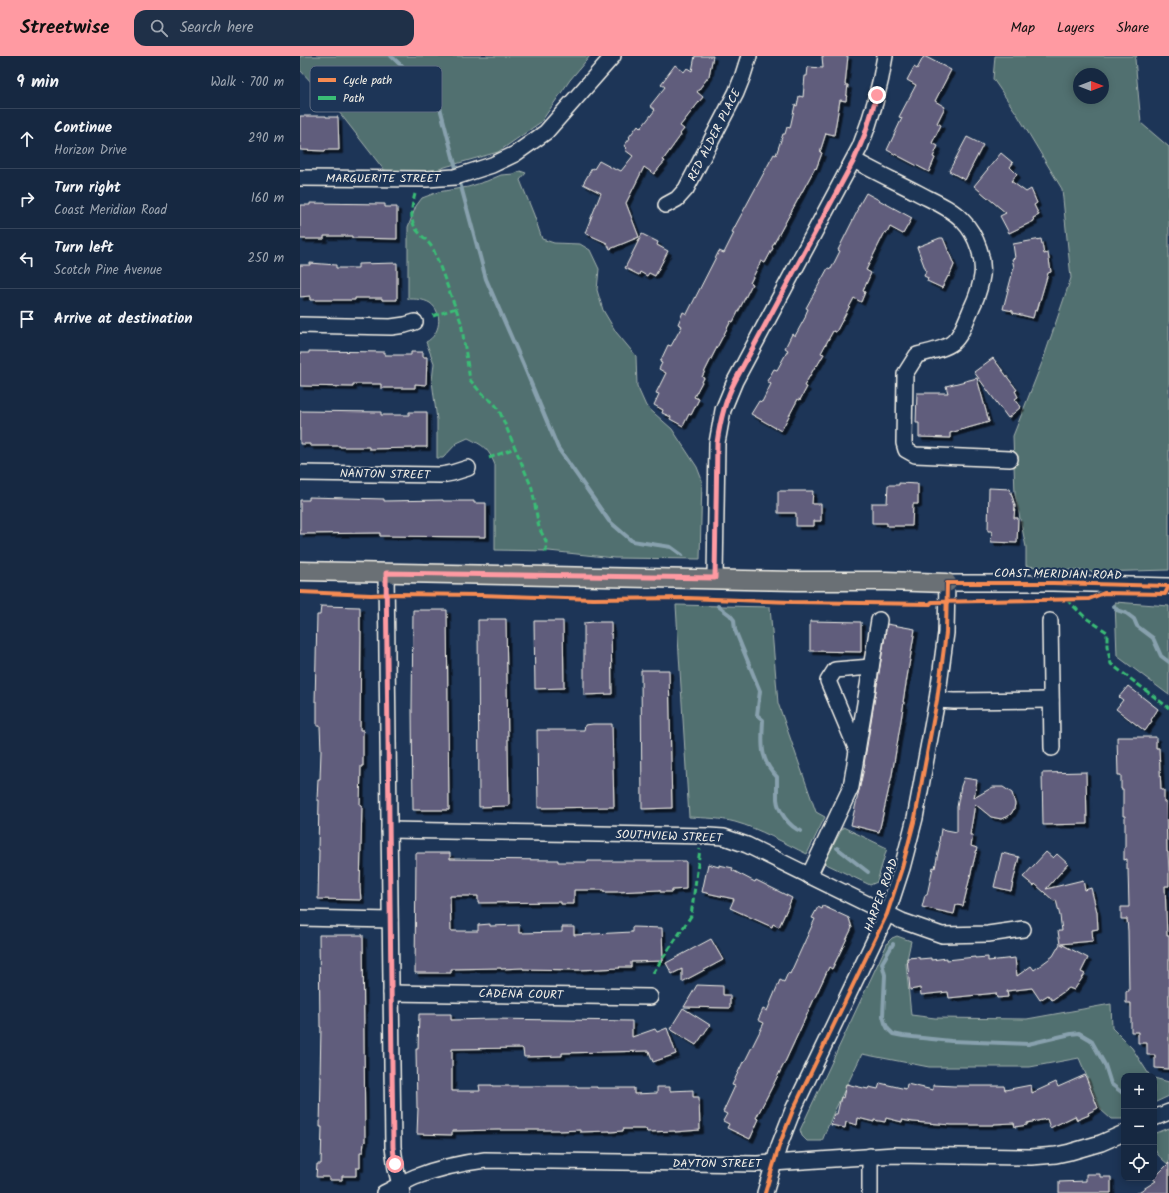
<!DOCTYPE html>
<html lang="en">
<head>
<meta charset="utf-8">
<style>
	:root { --surface:#162841; --page:#1f3048; --text:#f1f3f6; --muted:#9ea6b1; --line:#35445a; --accent:#ff9aa2 }
	body { margin:0; font-family:Kalam,sans-serif; background:var(--page); color:var(--text) }
	.controls { position:absolute; right:12px; bottom:12px; display:grid; overflow:hidden; border-radius:8px; box-shadow:0 2px 10px #0003 }
	.controls button { width:36px; height:36px; display:grid; place-items:center; padding:0; border:0; border-bottom:1px solid var(--line); background:var(--surface); color:var(--text); font:20px sans-serif }
	.compass { position:absolute; left:773px; top:12px; width:36px; height:36px; border-radius:50%; background:var(--surface); box-shadow:0 2px 10px #0003; rotate:90deg }
	.stop { position:absolute; width:12px; height:12px; margin:-9px; border:3px solid #ff9aa2; border-radius:50%; background:#fff }
	.stop.end { background:#ff9aa2; border-color:#fff; box-shadow:0 1px 4px #0008 }
	.list { margin:0; padding:0; list-style:none }
	h2 { display:flex; justify-content:space-between; align-items:center; height:52px; margin:0; padding:0 16px; font-size:17px }
	h2 small { font-size:13px; font-weight:400; color:var(--muted) }
	.list li { display:grid; grid-template-columns:26px 1fr auto; gap:12px; align-items:center; box-sizing:border-box; height:60px; padding:0 16px; border-top:1px solid var(--line) }
	.list b { display:block; font-size:15px; white-space:nowrap }
	.list p { margin:0; font-size:13px; white-space:nowrap; color:var(--muted) }
	.list em { font-size:13px; font-style:normal; color:var(--muted) }
	.icon { flex:none; width:22px; height:22px; fill:none; stroke:currentColor; stroke-width:2; stroke-linecap:round; stroke-linejoin:round }
	.map { position:relative; flex:none; width:869px; height:1137px; overflow:hidden }
	header { display:flex; align-items:center; gap:24px; box-sizing:border-box; height:56px; padding:0 20px; background:var(--accent); color:#111 }
	header strong { font-size:19px }
	nav { display:flex; gap:22px; margin-inline-start:auto; font-size:14px }
	.search { width:280px; height:36px; background:var(--page); display:flex; align-items:center; gap:10px; box-sizing:border-box; padding:0 14px; border-radius:12px; color:var(--muted); font-size:15px }
	main { display:flex }
	aside { flex:1; background:var(--surface) }
	.map>svg:first-child { display:block }
	.green { fill:#51706f; stroke:#a2b0ac; fill-rule:evenodd }
	.lines { fill:none; stroke-linecap:round; stroke-linejoin:round }
	.stream { stroke:#88a1ae; stroke-width:4 }
	.building { fill:#605d7b; stroke:#f4f1e8; filter:url(#shadow) }
	.minor-casing { stroke:#f4f1e8; stroke-width:18 }
	.major-casing { stroke:#f4f1e8; stroke-width:21 }
	.minor { stroke:#1d3557; stroke-width:15 }
	.major { stroke:#6a7074; stroke-width:18 }
	.quiet { stroke:#3abd76; stroke-width:3; stroke-dasharray:6 3; stroke-linecap:butt }
	.cycleway-casing { stroke:#1d3557; stroke-width:6 }
	.cycleway { stroke:#f68b52; stroke-width:4 }
	.route { stroke:#ff9aa2; stroke-width:5 }
	.labels { text-anchor:middle; stroke-width:4; stroke-linejoin:round; paint-order:stroke }
	.street-label { font-size:12px; fill:#f4f1e8; stroke:#1d3557 }
	.key { fill:#1d3557; stroke:#5e6d82; stroke-width:1 }
	.key-label { font-size:11px; fill:#f4f1e8 }
</style>
</head>
<body>
<header>
<strong>Streetwise</strong>
<div class="search"><svg class="icon" aria-label="search" viewBox="0 0 24 24"><circle cx="10" cy="10" r="6"/><path d="M15 15l6 6"/></svg>Search here</div>
<nav><a>Map</a><a>Layers</a><a>Share</a></nav>
</header>
<main>
<aside>
<h2>9 min<small>Walk · 700 m</small></h2>
<ul class="list">
<li><svg class="icon" aria-label="ahead" viewBox="0 0 24 24"><path d="M12 20V5M6 11l6-6 6 6"/></svg><div><b>Continue</b><p>Horizon Drive</p></div><em>290 m</em></li>
<li><svg class="icon" aria-label="right" viewBox="0 0 24 24"><path d="M7 20v-9h11M14 6l5 5-5 5"/></svg><div><b>Turn right</b><p>Coast Meridian Road</p></div><em>160 m</em></li>
<li><svg class="icon" aria-label="left" viewBox="0 0 24 24"><path d="M17 20v-9H6M10 6l-5 5 5 5"/></svg><div><b>Turn left</b><p>Scotch Pine Avenue</p></div><em>250 m</em></li>
<li><svg class="icon" aria-label="arrive" viewBox="0 0 24 24"><path d="M6 21V4h12l-3 4 3 4H6"/></svg><div><b>Arrive at destination</b></div></li>
</ul>
</aside>
<div class="map">
<svg width="869" height="1137" viewBox="0 0 869 1137">
	<defs>
		<filter id="shadow"><feDropShadow dx="3.5" dy="3.5" stdDeviation="0" flood-color="#0009"/></filter>
	</defs>
	<rect width="100%" height="100%" fill="#1d3557"/>
	<filter id="ink" filterUnits="userSpaceOnUse"><feTurbulence type="fractalNoise" baseFrequency=".025" numOctaves="2"/><feDisplacementMap in="SourceGraphic" scale="8" xChannelSelector="R" yChannelSelector="G"/><feConvolveMatrix kernelMatrix="1 2 1 2 8 2 1 2 1" color-interpolation-filters="sRGB"/></filter>
	<g filter="url(#ink)">
		<g class="green">
			<polygon points="0,0 290,0 270,24 241,66 198,96 145,111 120,120 84,114 39,56 0,14"/>
			<path d="M695,0H837L835,3L841,67L869,91V514L796,516L726,510V491L715,439L713,380L743,304L771,222L762,133L717,58L693,23ZM779,18H803V42H779Z"/>
			<path d="M220,115L226,117L220,124L234,159L242,183L254,187L280,188L290,194L299,213L297,234L303,254L316,276L336,300L337,330L346,350L372,373L397,411L402,424L400,503L314,502L249,495L195,494V409C188,392 184,390 168,382L157,387L143,402H137V364L132,325L134,307L126,286C140,279 144,257 130,247C123,243 116,243 108,243V171L116,150L122,142L138,136L168,131L187,125L201,119L214,118Z"/>
			<polygon points="815,546 869,550 869,639 817,600"/>
			<path d="M376,549L470,551L478,647L516,756L525,761L507,798C484,787 460,773 435,766C420,762 404,762 389,761Z"/>
			<polygon points="543,771 587,792 577,826 570,829 524,807"/>
			<polygon points="597,880 611,885 606,908 611,959 635,962 727,963 811,948 812,972 832,992 850,1020 824,1020 824,1063 811,1063 801,1054 779,1002 730,1011 629,1011 562,998 533,1058 522,1085 507,1085 502,1080 500,1074 588,886 592,882"/>
			<polygon points="854,1022 869,1026 869,1040 854,1047"/>
			<path d="M869,1072V1109C855,1097 854,1097 854,1078Z"/>
		</g>
		<g class="lines">
			<g class="stream">
				<polyline points="91,0 138,44 157,116"/>
				<polyline points="159,123 186,223 223,308 258,392 309,465 332,485 371,491 382,499"/>
				<path d="M418,550L430,559L434,564L435,574L460,635L457,659L463,664C462,687 459,703 477,721C477,728 477,736 477,743C478,755 489,771 501,775"/>
				<polyline points="814,550 817,554 826,557 834,563 837,570 853,582 861,600 869,606"/>
				<polyline points="537,792 568,816"/>
				<polyline points="593,888 582,907 585,919 583,960 585,967 588,973 593,978 603,980 651,985 728,988 771,978 779,977 791,984 805,1009 811,1028 824,1038"/>
			</g>
		</g>
		<g class="building">
			<polygon points="395,0 413,0 409,20 397,36 403,41 380,70 384,73 380,78 381,79 363,104 365,105 354,118 344,111 326,147 339,181 310,193 307,187 285,177 301,137 283,128 292,112 294,113 299,105 316,114 317,113 321,115 333,100 325,94 327,92 324,90 330,82 329,81 338,69 341,72 355,54 350,50 365,31 361,28 375,9 384,16 387,12 392,15"/>
			<polygon points="522,0 548,0 545,29 548,29 546,45 540,44 534,79 526,77 520,96 522,97 516,113 515,112 472,191 473,192 465,207 461,205 450,227 452,228 433,266 431,265 414,297 402,321 404,322 394,341 399,343 391,359 389,358 383,370 370,363 371,361 362,357 363,354 354,349 359,338 356,337 366,317 359,313 362,307 360,306 368,289 371,290 382,270 378,268 383,256 387,258 419,195 424,197 434,177 432,176 474,98 476,99 483,78 485,78 487,71 490,72 495,49 497,50 499,40 503,41 505,20 507,20 508,11 523,12"/>
			<polygon points="624,0 651,14 635,45 645,51 637,67 641,69 632,87 638,90 633,101 635,102 629,116 587,94 602,62 599,61 616,29 607,24 614,11 617,13"/>
			<polygon points="0,60 26,60 26,61 38,61 39,94 25,94 25,95 0,94"/>
			<polygon points="667,81 683,89 665,124 649,115"/>
			<polygon points="701,97 713,107 710,111 717,118 711,125 726,136 731,133 737,147 734,149 739,159 733,162 734,165 709,177 700,160 706,157 674,130"/>
			<polygon points="566,137 612,162 603,178 590,171 587,177 585,176 566,214 571,217 563,235 565,236 561,246 554,242 536,276 533,275 521,297 524,298 517,310 516,309 504,330 507,331 500,344 498,343 481,375 451,358 459,345 462,346 471,328 467,325 474,313 477,314 488,294 485,292 492,278 495,280 506,260 505,260 508,253 506,252 528,212 531,213 540,195 538,194 558,154 557,153"/>
			<polygon points="10,147 85,148 85,151 97,151 97,183 52,182 52,180 24,180 24,183 0,183 0,149 10,149"/>
			<polygon points="342,178 358,186 357,189 368,195 355,220 349,217 347,220 340,216 339,219 325,212"/>
			<polygon points="640,182 643,182 654,209 649,221 648,220 642,232 627,225 628,222 624,220 626,215 617,191"/>
			<polygon points="741,183 744,198 748,197 751,216 748,217 737,255 735,254 733,262 713,257 713,255 703,253 714,211 712,203 715,202 713,188"/>
			<polygon points="10,207 36,209 36,212 58,212 58,208 97,207 97,244 82,244 82,242 55,242 55,244 10,244 10,240 0,241 0,209 10,209"/>
			<polygon points="9,295 85,296 85,299 111,299 111,296 123,296 123,301 127,301 126,329 115,328 115,332 81,332 81,328 53,328 53,331 0,330 0,297 9,297"/>
			<polygon points="693,302 717,334 715,335 718,341 715,343 721,351 708,362 674,316"/>
			<polygon points="677,322 689,366 650,377 650,382 619,381 619,367 616,367 617,337 648,337 646,330"/>
			<polygon points="0,355 81,356 81,359 109,359 109,356 127,356 127,391 115,391 115,392 69,393 69,391 40,391 40,390 10,390 10,388 0,388"/>
			<polygon points="599,427 618,428 618,448 613,448 612,470 587,470 587,467 572,467 572,447 587,447 588,429 599,429"/>
			<polygon points="689,432 710,433 715,450 714,462 718,462 717,487 691,486 692,475 688,475"/>
			<polygon points="478,435 513,435 512,448 521,448 521,465 514,465 514,470 496,470 496,457 478,457"/>
			<polygon points="9,441 84,443 84,445 143,444 143,445 174,445 174,447 186,447 186,481 80,480 80,477 0,478 0,444 9,444"/>
			<polygon points="21,550 60,551 60,575 61,575 60,674 63,674 63,710 61,710 60,749 62,749 60,832 61,844 18,843 19,794 18,794 19,744 17,744 18,723 20,723 21,695 20,670 17,670 17,646 15,646 17,559 20,559"/>
			<polygon points="113,554 147,554 149,754 113,754 112,652"/>
			<polygon points="187,563 206,563 209,750 179,751 178,564 187,564"/>
			<polygon points="234,565 263,565 264,632 235,633"/>
			<polygon points="510,565 561,566 561,596 510,595"/>
			<polygon points="293,566 311,566 312,638 284,639 284,567"/>
			<polygon points="587,568 615,573 603,646 604,646 592,719 579,776 551,769 565,708 564,708"/>
			<polygon points="341,614 369,614 372,752 342,753"/>
			<polygon points="828,630 858,653 851,664 852,665 845,675 816,653 823,644 819,641"/>
			<polygon points="293,668 312,668 314,751 238,752 237,674 284,674 285,669"/>
			<polygon points="817,681 856,681 856,692 859,692 861,734 864,734 864,746 866,746 867,796 868,796 869,813 869,830 865,830 867,880 869,880 869,1013 855,1012 855,999 847,999 847,987 838,987 838,976 831,976 831,947 826,947 826,935 829,935 828,875 827,863 821,863 821,851 829,851 828,813 827,813 827,803 824,804 824,792 825,792 825,760 823,760 823,733 821,733 821,719 818,719"/>
			<polygon points="786,716 787,768 743,769 742,717"/>
			<polygon points="664,722 677,724 674,742 693,731 703,731 712,737 715,748 714,753 711,758 707,761 701,763 691,761 675,748 670,779 673,779 671,790 677,792 663,850 656,849 654,858 622,851 625,839 627,839 633,811 635,812 640,787 639,786 641,773 657,776 657,751 661,730"/>
			<polygon points="746,796 753,802 757,798 768,808 746,833 783,824 785,834 791,832 797,856 798,873 792,874 793,885 761,888 788,902 781,916 785,918 774,934 769,932 752,944 748,939 740,944 732,932 707,935 708,941 697,942 696,937 649,942 648,936 621,939 620,932 610,934 607,902 619,901 619,903 631,902 631,904 647,902 647,904 675,901 675,902 688,901 688,905 715,902 717,920 731,910 734,914 753,900 760,888 758,875 762,875 760,860 756,844 754,845 735,828 734,830 723,821"/>
			<polygon points="116,797 150,797 150,803 258,804 258,806 288,806 288,805 386,805 386,833 372,834 372,836 360,836 360,834 316,836 304,836 304,834 274,834 274,848 261,848 261,846 178,847 178,840 150,840 151,875 178,875 178,869 190,868 190,870 219,869 219,877 262,876 262,871 274,871 274,879 332,876 332,871 362,872 363,905 331,906 331,911 319,911 320,912 279,914 223,913 223,912 201,913 201,912 151,913 151,917 115,917"/>
			<polygon points="702,797 719,801 711,835 694,831"/>
			<polygon points="408,808 419,811 419,809 433,812 432,814 455,826 456,824 492,842 479,871 473,868 472,871 430,852 434,843 402,836"/>
			<polygon points="523,850 549,862 552,872 532,913 529,911 485,1006 456,1062 459,1063 450,1083 427,1072 429,1068 423,1065 427,1058 423,1056 435,1030 432,1029 443,1006 444,1007 464,967 458,964 463,953 467,955 480,924 484,926 488,917 490,918 515,863 512,862 518,851 522,853"/>
			<polygon points="19,879 63,879 65,1086 64,1086 63,1096 60,1096 60,1112 56,1112 56,1120 42,1120 42,1124 29,1124 29,1121 16,1121 17,1108 21,1108 22,1071 20,1071 21,1021 20,1021 21,971 20,971"/>
			<polygon points="411,883 423,904 382,926 382,913 372,918 366,907"/>
			<polygon points="397,929 423,930 423,939 430,939 430,952 384,951"/>
			<polygon points="383,952 410,969 396,989 370,973"/>
			<polygon points="119,958 151,958 151,964 192,963 332,965 332,981 355,973 357,976 367,972 376,998 353,1006 349,995 262,997 262,1000 224,1001 223,993 222,992 152,993 152,1035 180,1035 179,1029 192,1029 192,1030 277,1030 277,1031 297,1031 297,1032 334,1032 334,1038 357,1037 357,1031 370,1031 370,1035 393,1034 393,1041 399,1041 400,1074 375,1076 375,1075 347,1076 346,1073 323,1073 323,1075 310,1076 310,1075 280,1076 280,1074 259,1075 259,1074 197,1074 152,1075 152,1079 117,1078 118,1052 117,1052 116,993 118,993"/>
			<polygon points="785,1019 798,1052 788,1057 789,1059 777,1064 775,1060 750,1072 747,1063 727,1067 727,1069 715,1071 714,1067 694,1068 694,1069 652,1069 613,1066 602,1064 602,1066 586,1062 585,1066 574,1064 574,1066 558,1062 557,1069 546,1066 545,1072 531,1069 534,1058 537,1058 541,1041 543,1042 546,1028 568,1033 569,1031 578,1033 580,1027 606,1033 607,1028 633,1034 633,1029 654,1030 704,1030 705,1034 731,1029 732,1037 756,1026 758,1031"/>
			<polygon points="869,1107 869,1137 837,1137 856,1125 853,1123"/>
			<polygon points="786,1118 800,1118 800,1121 811,1121 811,1137 759,1137 759,1126 786,1125"/>
		</g>
		<g class="lines">
			<defs>
				<g id="minor">
					<path d="M554,104C575,116 597,126 618,137C633,145 651,152 662,164C677,179 686,205 681,225C679,234 676,243 672,251C656,289 658,289 617,299L605,318L604,387L606,394L615,399L710,403"/>
					<polyline points="0,122 127,123 155,121 192,109 215,98 246,76 313,0"/>
					<polyline points="366,149 377,143 386,133 436,37 442,22 449,0"/>
					<polyline points="0,269 91,271 105,269 115,266"/>
					<polyline points="0,417 141,419 152,417 168,412"/>
					<polyline points="86,517 93,1091 96,1113 102,1137"/>
					<path d="M415,522L417,387L423,354L435,325L560,91C572,61 580,32 585,0"/>
					<polyline points="750,565 752,692"/>
					<polyline points="637,644 654,645 751,644"/>
					<polyline points="557,694 528,625 535,614 571,611"/>
					<polyline points="89,774 409,780 424,781 447,789 602,865 642,879 688,878 723,873"/>
					<polyline points="509,820 551,731 579,564"/>
					<polyline points="0,862 90,864"/>
					<polyline points="91,937 350,941"/>
					<polyline points="854,1062 869,1056"/>
					<path d="M84,1137C95,1132 105,1125 115,1121C138,1112 161,1107 185,1104L457,1108L595,1099L731,1101L756,1099L770,1096L801,1087L824,1077"/>
					<polyline points="465,1137 479,1090 493,1054 587,858 602,812 615,762 637,644 646,577 647,527 753,527 869,530"/>
					<polyline points="570,1137 570,1100"/>
				</g>
				<polyline id="major" points="0,515 497,525 586,525 647,527"/>
			</defs>
			<use href="#minor" class="minor-casing"/>
			<use href="#major" class="major-casing"/>
			<use href="#minor" class="minor"/>
			<use href="#major" class="major"/>
			<g class="quiet">
				<path d="M115,138C112,149 109,163 116,173C122,181 130,186 134,195L161,266L170,324L182,338L194,347L199,354L232,432L239,472L246,485V499"/>
				<polyline points="133,260 156,252"/>
				<polyline points="189,402 215,392"/>
				<polyline points="767,544 786,562 807,576 807,590 811,608 869,652"/>
				<polyline points="353,917 391,860 400,793"/>
			</g>
			<defs>
				<g id="cycleway">
					<polyline points="0,536 71,539 97,538 181,539 293,543 387,542 492,546 630,548 632,546 789,543 804,537 865,538 869,530"/>
					<polyline points="465,1137 479,1090 493,1054 587,858 602,812 615,762 637,644 646,577 647,527 753,527 869,530"/>
				</g>
			</defs>
			<use href="#cycleway" class="cycleway-casing"/>
			<use href="#cycleway" class="cycleway"/>
		</g>
	</g>
	<g class="lines" filter="url(#ink)">
		<path class="route" d="M95,1108L93,1091L86,517L415,522L417,387C420,365 425,344 435,325L554,104L565,78L577,39"/>
	</g>
	<g class="labels">
		<g class="street-label">
			<text transform="translate(414 79) rotate(-63)" y="4">RED ALDER PLACE</text>
			<text x="83" y="126">MARGUERITE STREET</text>
			<text transform="translate(85 418) rotate(1)" y="4">NANTON STREET</text>
			<text transform="translate(758 518) rotate(1)" y="4">COAST MERIDIAN ROAD</text>
			<text transform="translate(369 780) rotate(2)" y="4">SOUTHVIEW STREET</text>
			<text transform="translate(581 839) rotate(-70)" y="4">HARPER ROAD</text>
			<text transform="translate(221 938) rotate(1)" y="4">CADENA COURT</text>
			<text x="417" y="1111">DAYTON STREET</text>
		</g>
	</g>
	<rect x="10" y="10" width="132" height="46" rx="6" class="key"/>
	<rect x="18" y="22" width="18" height="4" fill="#f68b52"/>
	<rect x="18" y="40" width="18" height="4" fill="#3abd76"/>
	<g class="key-label">
		<text x="43" y="28">Cycle path</text>
		<text x="43" y="46">Path</text>
	</g>
</svg>
<div class="controls">
<button>+</button>
<button>−</button>
<button><svg class="icon" aria-label="locate" viewBox="0 0 24 24"><circle cx="12" cy="12" r="6"/><path d="M12 2v4M12 18v4M2 12h4M18 12h4"/></svg></button>
</div>
<svg class="compass" viewBox="-18 -18 36 36"><path d="M0-13l5 13h-10z" fill="#e53935"/><path d="M0 13l5-13h-10z" fill="#9ea6b1"/></svg>
<div class="stop" style="left:95px;top:1108px"></div>
<div class="stop end" style="left:577px;top:39px"></div>
</div>
</main>
</body>
</html>
